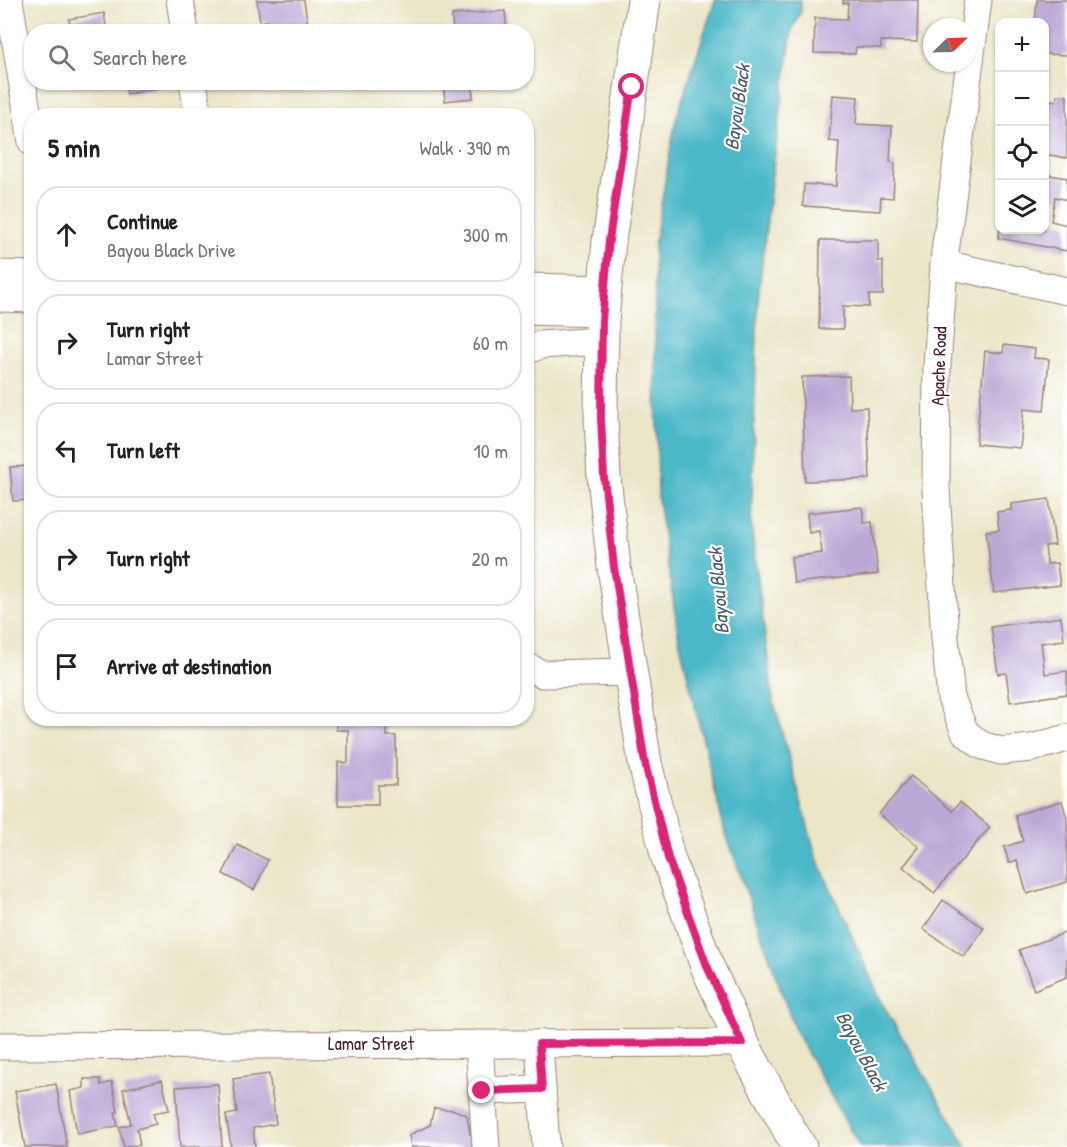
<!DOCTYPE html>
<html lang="en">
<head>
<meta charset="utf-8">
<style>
	:root { --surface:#fff; --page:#f6f6f6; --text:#202124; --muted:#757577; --line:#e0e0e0 }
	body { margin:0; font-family:"Patrick Hand",sans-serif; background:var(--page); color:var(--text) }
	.controls { position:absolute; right:18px; top:18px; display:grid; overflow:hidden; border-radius:12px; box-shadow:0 2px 4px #0004 }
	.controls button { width:54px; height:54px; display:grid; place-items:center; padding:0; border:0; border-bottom:2px solid var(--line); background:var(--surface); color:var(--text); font:30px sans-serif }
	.compass { position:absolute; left:923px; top:18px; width:54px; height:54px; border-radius:50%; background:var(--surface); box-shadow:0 2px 4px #0004; rotate:67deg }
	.stop { position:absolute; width:18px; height:18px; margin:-14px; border:4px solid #db2777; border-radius:50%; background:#fff }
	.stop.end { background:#db2777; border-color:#fff; box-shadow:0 2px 6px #0008 }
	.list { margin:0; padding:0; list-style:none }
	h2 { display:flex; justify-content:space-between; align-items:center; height:78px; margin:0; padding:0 24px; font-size:26px }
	h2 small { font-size:20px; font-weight:400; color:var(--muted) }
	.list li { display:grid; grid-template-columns:39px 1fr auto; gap:18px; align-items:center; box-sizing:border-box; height:96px; margin:0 12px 12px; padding:0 12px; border:2px solid var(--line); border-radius:24px }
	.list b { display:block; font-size:22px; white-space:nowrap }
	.list p { margin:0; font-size:20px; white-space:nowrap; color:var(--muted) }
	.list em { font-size:20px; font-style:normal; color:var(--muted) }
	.icon { flex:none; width:33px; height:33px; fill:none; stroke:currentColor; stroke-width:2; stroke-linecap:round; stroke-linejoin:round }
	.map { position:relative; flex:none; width:1067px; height:1147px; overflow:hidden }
	.search { position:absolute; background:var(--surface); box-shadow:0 2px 4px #0004; left:24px; top:24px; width:510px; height:66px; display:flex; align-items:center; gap:15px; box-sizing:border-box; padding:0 21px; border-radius:24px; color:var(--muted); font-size:22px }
	.panel { position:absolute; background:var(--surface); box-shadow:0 2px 4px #0004; left:24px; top:108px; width:510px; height:618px; border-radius:24px }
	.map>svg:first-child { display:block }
	.water { fill:#4cb8c8; stroke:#4b6c7a; stroke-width:1.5 }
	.building { fill:#baa8d5 }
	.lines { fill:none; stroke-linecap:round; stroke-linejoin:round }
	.minor-casing { stroke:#9a827a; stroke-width:29 }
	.major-casing { stroke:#9a827a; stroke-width:35 }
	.minor { stroke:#fff; stroke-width:27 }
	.major { stroke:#fff; stroke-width:33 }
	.route { stroke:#db2777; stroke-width:8 }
	.labels { text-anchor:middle; stroke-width:4.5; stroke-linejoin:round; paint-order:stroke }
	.street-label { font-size:18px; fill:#4a1f2b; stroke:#fff }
	.water-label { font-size:20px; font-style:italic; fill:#4b5c6a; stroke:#fff }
</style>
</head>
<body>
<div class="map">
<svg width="1067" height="1147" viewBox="0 0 1067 1147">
	<rect width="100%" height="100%" fill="#fff"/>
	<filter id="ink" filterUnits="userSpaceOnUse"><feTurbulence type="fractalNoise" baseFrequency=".0167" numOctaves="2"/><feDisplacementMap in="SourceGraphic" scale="12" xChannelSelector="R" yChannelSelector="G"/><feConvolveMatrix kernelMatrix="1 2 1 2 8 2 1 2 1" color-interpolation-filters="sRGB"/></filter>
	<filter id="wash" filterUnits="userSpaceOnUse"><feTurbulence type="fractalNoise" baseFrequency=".008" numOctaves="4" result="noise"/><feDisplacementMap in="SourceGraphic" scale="24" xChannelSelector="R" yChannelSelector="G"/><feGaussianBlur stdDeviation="1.35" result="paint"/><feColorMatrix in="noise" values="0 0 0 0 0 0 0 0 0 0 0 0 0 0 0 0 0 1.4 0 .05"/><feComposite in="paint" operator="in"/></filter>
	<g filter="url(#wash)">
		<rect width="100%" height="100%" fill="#ebe6c8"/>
		<polygon class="water" points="715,0 801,0 801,11 792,30 772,175 758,300 751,524 773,699 816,856 883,1005 967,1147 860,1147 796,1033 724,828 679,639 658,500 654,245 676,119"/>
		<g id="blocks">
			<g class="building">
				<polygon points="257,0 302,0 304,1 309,32 269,32 267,21 260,22"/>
				<polygon points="843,0 918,0 917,42 881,41 881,48 856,47 855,54 814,53 815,18 847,19 848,3 843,3"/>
				<polygon points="1037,0 1067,0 1067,55 1044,54 1044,22 1035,22"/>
				<polygon points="505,11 507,32 453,32 452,15"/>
				<polygon points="104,13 107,32 71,32 69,19"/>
				<polygon points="125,82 154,82 155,89 127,94"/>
				<polygon points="443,82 472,82 473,98 445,101"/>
				<polygon points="833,95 858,97 856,124 892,126 890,162 895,163 893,198 881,197 880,211 803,206 804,184 836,186 839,142 829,141"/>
				<polygon points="1057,95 1067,96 1067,158 1044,154 1044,99 1056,101"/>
				<polygon points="1044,174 1067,178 1067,200 1055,197 1051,221 1067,225 1067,251 998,238 1000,230 1044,230"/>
				<polygon points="820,240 878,240 878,261 883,261 883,295 869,295 869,307 843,306 843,329 819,329"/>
				<polygon points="1004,345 1035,349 1034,358 1049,359 1044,411 1024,409 1020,448 976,444 985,351 1003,353"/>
				<polygon points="849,376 850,408 867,407 870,479 805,481 802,377"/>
				<polygon points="32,466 32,500 13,501 10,467"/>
				<polygon points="1049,499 1055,545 1045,546 1047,564 1057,563 1060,585 994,593 986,531 999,530 997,512 1011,510 1011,504"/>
				<polygon points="862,507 864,523 872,522 878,574 794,583 791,557 822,553 819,531 809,533 807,513"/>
				<polygon points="1061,617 1064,640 1041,643 1045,674 1067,671 1067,694 1010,702 1006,673 998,674 991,627"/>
				<polygon points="336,718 387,718 387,736 396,736 396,785 378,785 378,805 338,805 338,762 348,763 348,730 336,730"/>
				<polygon points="911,776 952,811 960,802 990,827 934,893 903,867 919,847 879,814"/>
				<polygon points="1062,801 1067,818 1067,882 1027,894 1017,860 1009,863 1004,847 1023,841 1015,815"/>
				<polygon points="237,845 268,860 254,890 223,874"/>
				<polygon points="943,900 984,928 964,957 923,929"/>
				<polygon points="1067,932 1067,977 1034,990 1019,950"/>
				<polygon points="269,1074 276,1124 253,1128 255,1147 231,1147 226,1115 237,1113 233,1079"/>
				<polygon points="84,1079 100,1079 101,1085 112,1082 118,1112 115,1112 118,1126 77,1134 70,1091 84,1088"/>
				<polygon points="162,1080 169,1110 153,1113 156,1124 137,1129 140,1145 124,1147 119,1127 131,1124 123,1089"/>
				<polygon points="56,1084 67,1147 25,1147 15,1091"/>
				<polygon points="218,1084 222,1147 180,1147 176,1087"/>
				<polygon points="434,1108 454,1110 467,1115 470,1134 478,1133 479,1147 411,1147 409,1135 430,1125"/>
			</g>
		</g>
	</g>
	<g filter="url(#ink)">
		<use href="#blocks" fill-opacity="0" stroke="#9a827a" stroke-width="1.5"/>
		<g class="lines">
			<defs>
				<g id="minor">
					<polyline points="9,0 32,142"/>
					<polyline points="180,0 185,32"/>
					<polyline points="978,0 945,252 937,366 936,489 945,638 951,698 965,732 981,745 1001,751 1032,748 1067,738"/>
					<polyline points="193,82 198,116"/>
					<polyline points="944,264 1067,291"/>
					<polyline points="0,274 32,275"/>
					<polyline points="526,287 605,289"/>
					<polyline points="0,298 32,299"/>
					<polyline points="526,311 603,313"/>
					<polyline points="526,351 540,345 602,341"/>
					<polyline points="526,666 542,674 630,672"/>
					<polyline points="479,1044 486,1147"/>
					<polyline points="539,1044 546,1147"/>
					<polyline points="0,1046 742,1043"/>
					<polyline points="482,1091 542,1089"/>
				</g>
				<polyline id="major" points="644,0 609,241 602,321 601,418 604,477 614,567 645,763 668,858 707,966 742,1043 790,1131 800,1147"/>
			</defs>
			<use href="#minor" class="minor-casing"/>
			<use href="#major" class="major-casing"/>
			<use href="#minor" class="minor"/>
			<use href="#major" class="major"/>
		</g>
	</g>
	<g class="lines" filter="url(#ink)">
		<polyline class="route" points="482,1091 542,1089 539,1044 742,1043 707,966 668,858 645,763 614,567 604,477 601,418 602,321 609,240 632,87"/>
	</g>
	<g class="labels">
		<g class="street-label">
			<text transform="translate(939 366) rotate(-88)" y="6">Apache Road</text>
			<text x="371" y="1050">Lamar Street</text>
		</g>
		<g class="water-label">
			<text transform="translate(737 107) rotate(-82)" y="7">Bayou Black</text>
			<text transform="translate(718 591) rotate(-95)" y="7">Bayou Black</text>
			<text transform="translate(862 1051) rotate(62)" y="7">Bayou Black</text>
		</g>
	</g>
</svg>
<div class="controls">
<button>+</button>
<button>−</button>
<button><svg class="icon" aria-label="locate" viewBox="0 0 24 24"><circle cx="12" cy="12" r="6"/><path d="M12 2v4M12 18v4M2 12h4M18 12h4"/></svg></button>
<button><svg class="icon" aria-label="layers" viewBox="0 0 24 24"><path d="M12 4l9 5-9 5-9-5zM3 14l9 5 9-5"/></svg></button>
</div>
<svg class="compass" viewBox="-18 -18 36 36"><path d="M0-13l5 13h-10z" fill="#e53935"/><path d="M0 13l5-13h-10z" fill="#757577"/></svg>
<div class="stop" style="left:632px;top:87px"></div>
<div class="stop end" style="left:482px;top:1091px"></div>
<div class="search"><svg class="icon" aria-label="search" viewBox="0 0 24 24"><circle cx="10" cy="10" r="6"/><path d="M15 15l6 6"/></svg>Search here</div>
<section class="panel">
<h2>5 min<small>Walk · 390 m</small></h2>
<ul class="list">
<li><svg class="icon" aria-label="ahead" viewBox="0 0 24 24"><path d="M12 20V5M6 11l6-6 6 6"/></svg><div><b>Continue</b><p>Bayou Black Drive</p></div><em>300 m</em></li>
<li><svg class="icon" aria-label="right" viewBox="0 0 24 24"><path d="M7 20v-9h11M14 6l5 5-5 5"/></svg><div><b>Turn right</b><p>Lamar Street</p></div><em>60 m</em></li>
<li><svg class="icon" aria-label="left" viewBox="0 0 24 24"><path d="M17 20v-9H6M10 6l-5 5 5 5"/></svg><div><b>Turn left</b></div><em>10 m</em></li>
<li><svg class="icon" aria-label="right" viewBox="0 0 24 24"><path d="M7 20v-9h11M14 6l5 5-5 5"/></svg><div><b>Turn right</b></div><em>20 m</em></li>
<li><svg class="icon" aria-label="arrive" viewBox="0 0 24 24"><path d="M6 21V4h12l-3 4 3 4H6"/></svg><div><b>Arrive at destination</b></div></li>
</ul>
</section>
</div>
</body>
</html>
